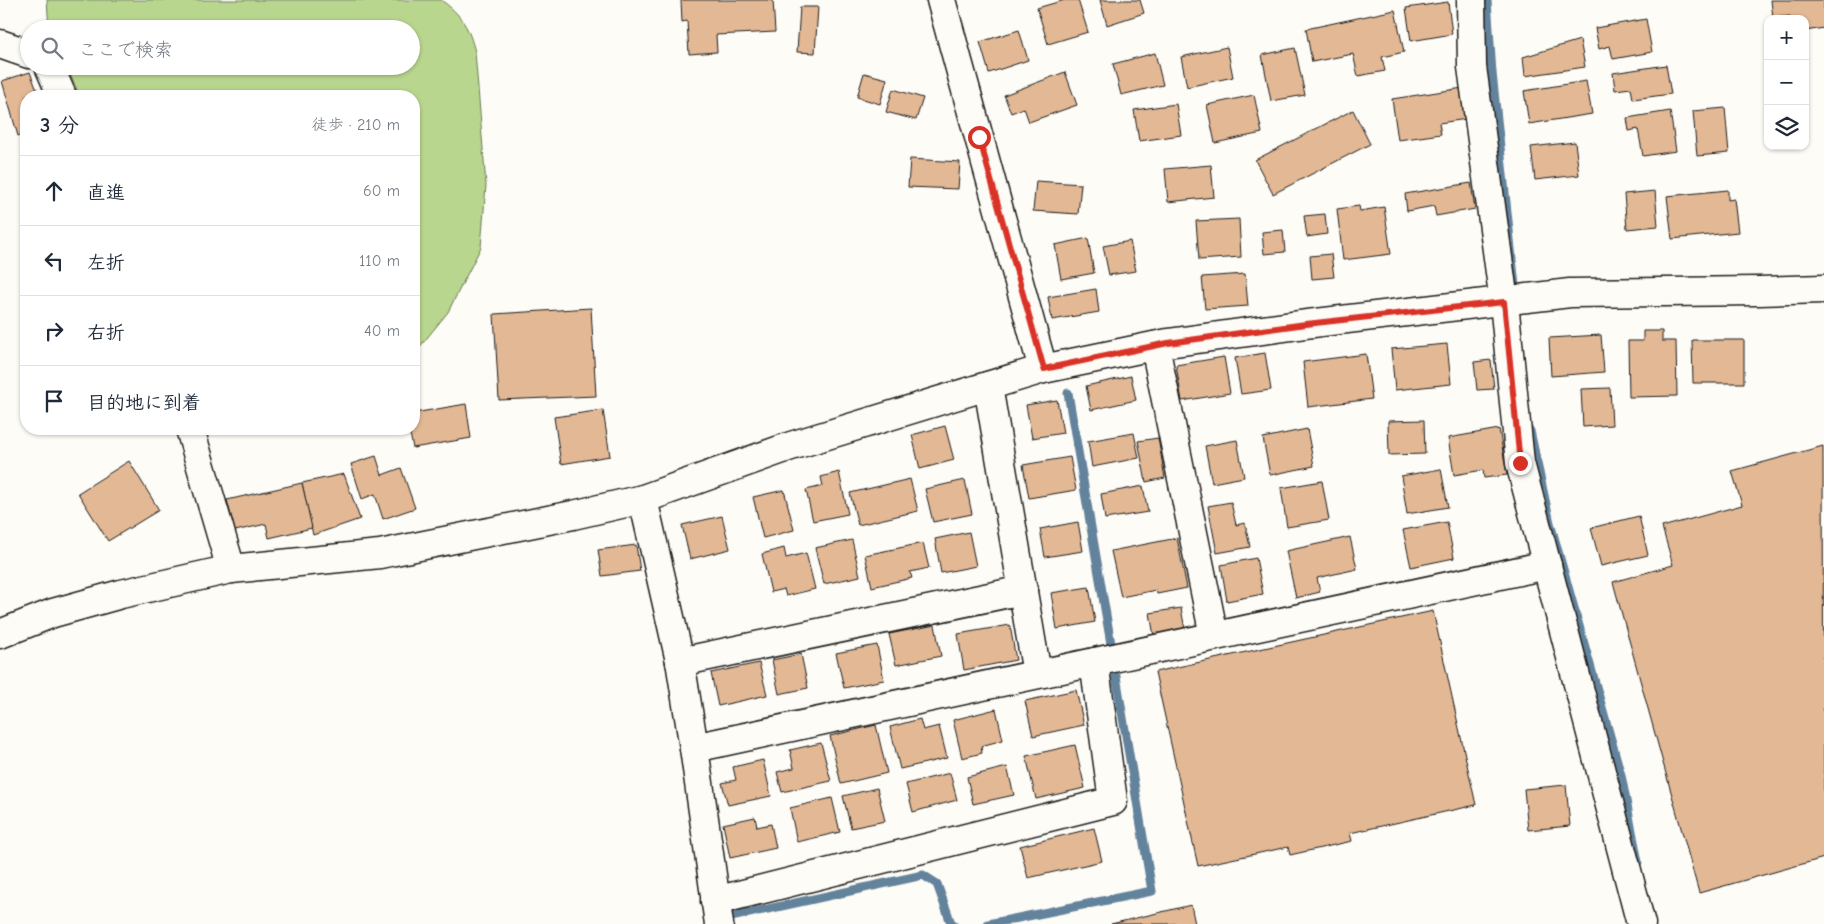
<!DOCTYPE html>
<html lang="ja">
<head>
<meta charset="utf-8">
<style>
	:root { --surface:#fff; --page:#f2f2f3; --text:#1f2937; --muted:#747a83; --line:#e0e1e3 }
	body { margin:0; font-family:"Comic Neue","Klee One",sans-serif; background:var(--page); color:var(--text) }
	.controls { position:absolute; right:15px; top:15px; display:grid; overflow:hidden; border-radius:10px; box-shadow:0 1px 4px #0004 }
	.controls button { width:45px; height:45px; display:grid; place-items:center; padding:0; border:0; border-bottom:1px solid var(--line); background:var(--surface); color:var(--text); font:25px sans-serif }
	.stop { position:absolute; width:15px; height:15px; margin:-11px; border:4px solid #d93025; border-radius:50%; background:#fff }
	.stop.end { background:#d93025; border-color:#fff; box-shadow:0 1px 5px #0008 }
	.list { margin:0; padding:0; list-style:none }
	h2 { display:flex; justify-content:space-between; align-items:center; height:65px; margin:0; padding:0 20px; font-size:21px }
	h2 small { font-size:16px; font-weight:400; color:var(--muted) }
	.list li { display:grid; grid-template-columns:32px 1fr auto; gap:15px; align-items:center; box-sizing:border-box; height:70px; padding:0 20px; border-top:1px solid var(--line) }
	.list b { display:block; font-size:19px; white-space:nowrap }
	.list em { font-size:16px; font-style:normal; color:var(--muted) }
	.icon { flex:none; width:28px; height:28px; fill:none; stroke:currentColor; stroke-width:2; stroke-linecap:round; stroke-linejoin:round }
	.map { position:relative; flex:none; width:1824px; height:924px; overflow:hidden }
	.search { position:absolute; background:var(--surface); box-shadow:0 1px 4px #0004; left:20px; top:20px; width:400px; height:55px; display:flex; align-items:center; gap:12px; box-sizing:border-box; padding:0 18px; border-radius:28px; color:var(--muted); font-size:19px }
	.panel { position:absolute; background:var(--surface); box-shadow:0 1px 4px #0004; left:20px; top:90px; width:400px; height:345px; border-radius:20px }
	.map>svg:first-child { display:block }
	.green { fill:#b8d68e; stroke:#6a7955 }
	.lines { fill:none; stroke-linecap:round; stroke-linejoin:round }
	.stream { stroke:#64839c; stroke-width:9 }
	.building { fill:#e3b894; stroke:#1c1c1c }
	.minor-casing { stroke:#1c1c1c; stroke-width:31 }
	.minor { stroke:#fdfcf7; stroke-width:28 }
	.route { stroke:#d93025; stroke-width:6 }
</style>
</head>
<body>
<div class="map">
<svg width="1824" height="924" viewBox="0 0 1824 924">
	<rect width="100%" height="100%" fill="#fdfcf7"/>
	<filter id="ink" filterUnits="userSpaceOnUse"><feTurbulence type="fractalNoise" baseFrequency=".02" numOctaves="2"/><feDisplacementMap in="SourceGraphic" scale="10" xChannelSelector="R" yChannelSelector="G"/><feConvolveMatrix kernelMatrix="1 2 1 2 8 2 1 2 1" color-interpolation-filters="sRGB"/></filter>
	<g filter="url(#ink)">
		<path class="green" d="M47,0H441C462,15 469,28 475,52L486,185L481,247L448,312L414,354V96H80L66,66H411V29H49Z"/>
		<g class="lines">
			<g class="stream">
				<polyline points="1487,0 1492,73 1515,286"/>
				<polyline points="1068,393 1111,644"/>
				<polyline points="1530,431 1550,523 1621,775 1638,862"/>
				<polyline points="731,917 923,875 937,884 951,923 953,924"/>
				<polyline points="988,924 1152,891 1116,676"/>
			</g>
		</g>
		<g class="building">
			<polygon points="681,0 773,0 775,32 716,35 717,52 689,54 687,21 682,22"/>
			<polygon points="1065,0 1078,0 1088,32 1048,44 1037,8"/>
			<polygon points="1100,0 1140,0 1144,13 1107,25"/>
			<polygon points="1771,0 1824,0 1824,28 1805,31 1805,19 1790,19 1790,16 1773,18"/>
			<polygon points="1448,2 1452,34 1411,41 1406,8"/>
			<polygon points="800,7 818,7 815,53 797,52"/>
			<polygon points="1395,10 1404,52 1382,57 1385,71 1358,76 1353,54 1312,62 1306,29"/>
			<polygon points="1646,19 1652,52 1613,59 1610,46 1599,49 1595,28"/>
			<polygon points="1019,30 1028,60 989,73 980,42"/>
			<polygon points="1580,40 1585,67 1525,76 1523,57"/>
			<polygon points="1227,47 1233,77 1187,87 1181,57"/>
			<polygon points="1295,48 1305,95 1271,101 1262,55"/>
			<polygon points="1155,53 1163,85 1121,95 1113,64"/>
			<polygon points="1666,65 1671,94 1633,99 1631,88 1615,90 1613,73"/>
			<polygon points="30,72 39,96 26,96 26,133 18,136 2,81"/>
			<polygon points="1065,72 1077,105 1029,122 1024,108 1011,113 1004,95"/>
			<polygon points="864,73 887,79 880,104 857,97"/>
			<polygon points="1586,81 1592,114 1529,124 1524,91"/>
			<polygon points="1463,88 1467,119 1439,123 1441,134 1398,140 1392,99"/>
			<polygon points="893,89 923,98 916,120 886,112"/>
			<polygon points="1254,95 1262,133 1215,143 1207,105"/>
			<polygon points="1176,104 1181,135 1139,141 1134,110"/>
			<polygon points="1725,108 1729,153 1697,156 1693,111"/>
			<polygon points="1353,110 1370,144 1273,194 1255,160"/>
			<polygon points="1670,111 1676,151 1643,156 1638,129 1629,131 1627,118"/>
			<polygon points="1575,142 1579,175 1535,180 1531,147"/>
			<polygon points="910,159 960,162 958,189 908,187"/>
			<polygon points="1211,165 1214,197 1168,202 1165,169"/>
			<polygon points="1036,181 1081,184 1078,214 1033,211"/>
			<polygon points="1471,183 1475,209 1436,216 1434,206 1407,211 1405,194"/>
			<polygon points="1728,190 1728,200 1734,199 1738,232 1672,239 1667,196"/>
			<polygon points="1655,191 1658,226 1627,229 1624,194"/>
			<polygon points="1359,206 1360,211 1384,207 1391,254 1343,260 1337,209"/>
			<polygon points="1325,214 1327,234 1307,237 1304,216"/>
			<polygon points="1239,219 1241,257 1199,260 1196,221"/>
			<polygon points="1283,230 1285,252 1264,254 1262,232"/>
			<polygon points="1088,238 1094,273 1061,279 1055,245"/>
			<polygon points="1130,241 1136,271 1109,275 1103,246"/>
			<polygon points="1331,254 1334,277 1312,279 1310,256"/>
			<polygon points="1245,274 1248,306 1205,309 1202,277"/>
			<polygon points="1096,289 1099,312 1052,320 1048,297"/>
			<polygon points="591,308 596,396 499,400 494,314"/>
			<polygon points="1643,331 1662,331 1662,341 1676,341 1677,396 1629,397 1628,341 1643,341"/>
			<polygon points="1601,335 1604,372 1551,376 1549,338"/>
			<polygon points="1692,340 1744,340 1744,383 1693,383"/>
			<polygon points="1447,344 1451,384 1395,390 1391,349"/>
			<polygon points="1265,353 1271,390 1241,394 1235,358"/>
			<polygon points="1366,354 1372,399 1308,407 1303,362"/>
			<polygon points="1224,357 1230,393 1182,401 1176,365"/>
			<polygon points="1491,360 1494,389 1477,390 1474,362"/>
			<polygon points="1131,376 1136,400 1091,410 1086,386"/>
			<polygon points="1610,388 1612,425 1583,427 1581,389"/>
			<polygon points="1057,400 1063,433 1032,438 1026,405"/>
			<polygon points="466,404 471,438 413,448 409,429 414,429 414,413"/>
			<polygon points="603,410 610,456 561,464 554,417"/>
			<polygon points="1424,420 1425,454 1389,455 1388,421"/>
			<polygon points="945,426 954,460 920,469 912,435"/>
			<polygon points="1307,429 1314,466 1270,475 1263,438"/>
			<polygon points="1499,429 1507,475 1484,478 1483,470 1454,475 1448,438"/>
			<polygon points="1134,433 1139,458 1092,467 1088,441"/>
			<polygon points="1158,438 1165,478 1146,482 1138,441"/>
			<polygon points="1237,440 1244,477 1212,483 1205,446"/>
			<polygon points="1823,446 1824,858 1699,893 1613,582 1673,565 1662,527 1742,505 1732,471"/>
			<polygon points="376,456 382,475 401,468 415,508 383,519 375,494 362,499 351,464"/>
			<polygon points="1070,457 1076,490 1029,498 1023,465"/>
			<polygon points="129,461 159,510 108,541 78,493"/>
			<polygon points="1441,469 1448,507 1407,514 1401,476"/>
			<polygon points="839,472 848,514 813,521 806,490 823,486 821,477"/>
			<polygon points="344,474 360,519 313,535 302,483"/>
			<polygon points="910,479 918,511 858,525 850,493"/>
			<polygon points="965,480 972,514 933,522 925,489"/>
			<polygon points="1322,481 1329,520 1287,527 1281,488"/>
			<polygon points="302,483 312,528 269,538 266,524 235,531 227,500"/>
			<polygon points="1143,486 1148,512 1105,519 1101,494"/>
			<polygon points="784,490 794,530 763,538 753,497"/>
			<polygon points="1231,502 1236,525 1245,523 1250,547 1217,553 1208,506"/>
			<polygon points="722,516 730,549 690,559 682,525"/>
			<polygon points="1639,516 1648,555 1601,566 1591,528"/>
			<polygon points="1078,522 1083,551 1045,557 1040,529"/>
			<polygon points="1447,522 1454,558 1411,567 1403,530"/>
			<polygon points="969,532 976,566 941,573 935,539"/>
			<polygon points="1350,537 1357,569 1317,578 1320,592 1296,598 1286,551"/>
			<polygon points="1177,538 1187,588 1157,594 1156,590 1121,597 1111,551"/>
			<polygon points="852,540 860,576 824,584 815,548"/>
			<polygon points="923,543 929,568 910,572 912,578 872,587 865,555"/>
			<polygon points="636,545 640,571 602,576 598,550"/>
			<polygon points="784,548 786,558 806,553 815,589 786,596 784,589 771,592 762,554"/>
			<polygon points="1256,558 1263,594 1227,601 1221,565"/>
			<polygon points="1089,587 1095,622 1057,629 1051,593"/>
			<polygon points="1181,608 1185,630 1154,636 1150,613"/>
			<polygon points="1433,611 1476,805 1350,833 1352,841 1290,855 1288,847 1198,866 1155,672"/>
			<polygon points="935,625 941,656 896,665 889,634"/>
			<polygon points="1010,625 1016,660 964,670 958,634"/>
			<polygon points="877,645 884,680 844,688 836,653"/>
			<polygon points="801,654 808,688 779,694 772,660"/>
			<polygon points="759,663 767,695 718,706 711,673"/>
			<polygon points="1076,690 1084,725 1033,736 1025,701"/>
			<polygon points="996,709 1003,740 981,746 982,753 962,758 953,720"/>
			<polygon points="920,719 923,730 939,726 947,758 900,769 890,727"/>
			<polygon points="876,725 887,773 841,784 830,736"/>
			<polygon points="821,743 831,781 782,792 777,772 794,768 790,750"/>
			<polygon points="1075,745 1085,788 1036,799 1026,756"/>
			<polygon points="763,760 771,796 728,805 722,783 736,780 733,767"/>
			<polygon points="1007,767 1014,795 973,804 967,777"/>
			<polygon points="950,773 957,800 913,812 906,784"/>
			<polygon points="1566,785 1570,826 1528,830 1524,789"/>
			<polygon points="877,788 885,821 851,828 843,796"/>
			<polygon points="832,798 840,832 797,842 790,808"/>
			<polygon points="755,817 757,827 771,824 776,848 730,858 723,824"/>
			<polygon points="1094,828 1102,861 1028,878 1020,846"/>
			<polygon points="1191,905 1195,924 1111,924"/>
		</g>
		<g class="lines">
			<defs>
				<g id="minor">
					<polyline points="941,0 1043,369"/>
					<polyline points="1471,0 1472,67 1504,302 1520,463 1641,924"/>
					<polyline points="0,44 29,54"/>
					<polyline points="49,66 62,96"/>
					<polyline points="1155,346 1214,636"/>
					<polyline points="988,386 1037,674"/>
					<polyline points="190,429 231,569"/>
					<polyline points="643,499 680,661 694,748 719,924"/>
					<polyline points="0,634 53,613 121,594 231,569 380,554 573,515 643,499 791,446 1043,369 1168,343 1306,324 1570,293 1759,291 1824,289"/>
					<polyline points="680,662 1023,590"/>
					<polyline points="694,748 1547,565"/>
					<polyline points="715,901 1113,801 1094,662"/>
				</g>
			</defs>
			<use href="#minor" class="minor-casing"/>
			<use href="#minor" class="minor"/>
		</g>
	</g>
	<g class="lines" filter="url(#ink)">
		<polyline class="route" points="979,137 1044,369 1168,343 1306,324 1504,302 1520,463"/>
	</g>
</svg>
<div class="controls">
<button>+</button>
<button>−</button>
<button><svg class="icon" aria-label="layers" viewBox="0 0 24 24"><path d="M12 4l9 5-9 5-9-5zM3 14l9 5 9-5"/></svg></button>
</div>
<div class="stop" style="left:979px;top:137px"></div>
<div class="stop end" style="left:1520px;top:463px"></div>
<div class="search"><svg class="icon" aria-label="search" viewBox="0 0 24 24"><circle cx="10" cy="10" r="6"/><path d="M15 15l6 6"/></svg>ここで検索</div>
<section class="panel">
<h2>3 分<small>徒歩 · 210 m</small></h2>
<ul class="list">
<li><svg class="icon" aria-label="ahead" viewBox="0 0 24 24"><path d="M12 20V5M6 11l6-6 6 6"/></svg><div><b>直進</b></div><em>60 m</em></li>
<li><svg class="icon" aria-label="left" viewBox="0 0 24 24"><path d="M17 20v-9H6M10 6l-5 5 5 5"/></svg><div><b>左折</b></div><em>110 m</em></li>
<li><svg class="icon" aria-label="right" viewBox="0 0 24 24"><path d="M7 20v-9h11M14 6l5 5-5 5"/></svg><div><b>右折</b></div><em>40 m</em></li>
<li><svg class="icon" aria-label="arrive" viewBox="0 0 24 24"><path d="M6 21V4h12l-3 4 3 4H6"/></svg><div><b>目的地に到着</b></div></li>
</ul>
</section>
</div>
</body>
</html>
